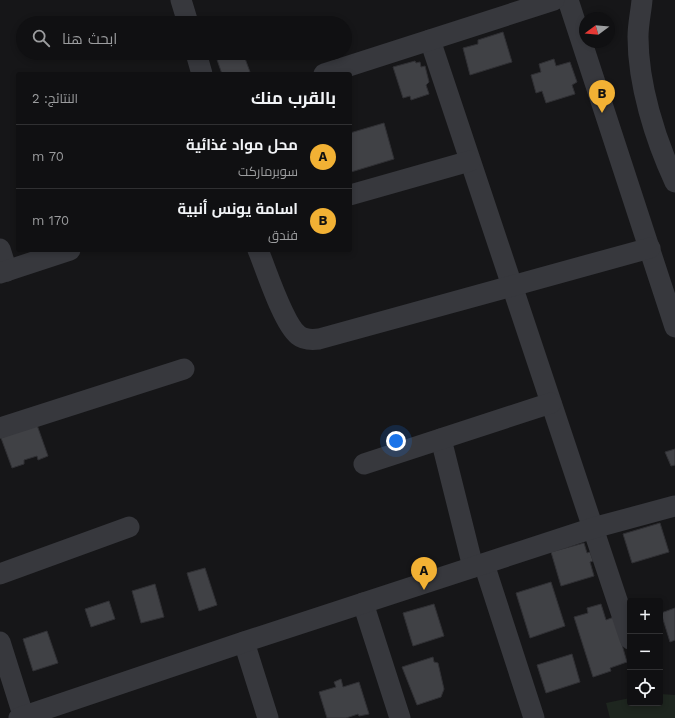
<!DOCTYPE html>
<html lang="ar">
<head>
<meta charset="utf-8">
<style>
	:root { --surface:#101012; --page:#1e1e20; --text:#f1f3f6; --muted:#9c9d9f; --line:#303032; --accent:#f2b134 }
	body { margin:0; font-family:"Work Sans",Cairo,sans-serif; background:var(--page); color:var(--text); direction:rtl }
	.controls { position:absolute; right:12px; bottom:12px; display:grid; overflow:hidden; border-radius:4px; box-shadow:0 2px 6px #0003 }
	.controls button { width:36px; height:36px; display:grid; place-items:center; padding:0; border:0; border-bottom:1px solid var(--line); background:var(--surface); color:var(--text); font:20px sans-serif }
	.compass { position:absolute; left:579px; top:12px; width:36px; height:36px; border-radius:50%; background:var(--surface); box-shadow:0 2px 6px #0003; rotate:254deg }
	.you { position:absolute; left:396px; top:441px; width:14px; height:14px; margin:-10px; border:3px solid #fff; border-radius:50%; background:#1a73e8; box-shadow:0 0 0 6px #1a73e833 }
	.badge { display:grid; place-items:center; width:26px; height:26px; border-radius:50%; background:var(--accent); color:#111; font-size:13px; font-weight:700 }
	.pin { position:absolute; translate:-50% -33px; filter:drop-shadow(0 1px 2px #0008) }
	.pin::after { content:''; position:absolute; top:21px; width:14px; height:12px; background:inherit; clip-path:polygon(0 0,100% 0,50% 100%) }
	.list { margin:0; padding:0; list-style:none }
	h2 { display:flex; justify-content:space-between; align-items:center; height:52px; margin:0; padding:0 16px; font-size:17px }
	h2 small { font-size:13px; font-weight:400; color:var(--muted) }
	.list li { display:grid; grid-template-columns:26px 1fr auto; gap:12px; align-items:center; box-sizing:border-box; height:64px; padding:0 16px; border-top:1px solid var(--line) }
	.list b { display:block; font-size:15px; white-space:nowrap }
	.list p { margin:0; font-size:13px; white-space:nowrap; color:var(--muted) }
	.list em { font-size:13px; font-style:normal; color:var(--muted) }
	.icon { flex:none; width:22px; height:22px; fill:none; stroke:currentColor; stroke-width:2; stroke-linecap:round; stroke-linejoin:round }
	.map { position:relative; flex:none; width:675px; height:718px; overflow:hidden; direction:ltr }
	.search { position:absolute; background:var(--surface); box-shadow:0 2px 6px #0003; left:16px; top:16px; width:336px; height:44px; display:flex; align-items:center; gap:10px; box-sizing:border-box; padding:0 14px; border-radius:22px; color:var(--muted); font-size:15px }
	.panel { position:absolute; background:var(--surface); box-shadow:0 2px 6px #0003; left:16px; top:72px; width:336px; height:180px; border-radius:4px; direction:rtl }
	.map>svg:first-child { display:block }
	.green { fill:#1e261f }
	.building { fill:#404145; stroke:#303034 }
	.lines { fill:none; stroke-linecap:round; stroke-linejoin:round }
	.minor { stroke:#37383d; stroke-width:21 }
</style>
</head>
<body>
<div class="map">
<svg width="675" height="718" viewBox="0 0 675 718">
	<rect width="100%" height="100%" fill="#161618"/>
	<polygon class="green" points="660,694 675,695 675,718 610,718 606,703 630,698 630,703 660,703"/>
	<g class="building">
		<polygon points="503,32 512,62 470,75 463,48 478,44 478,40"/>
		<polygon points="218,53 243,53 250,72 243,74 222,74 215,54"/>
		<polygon points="554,59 556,66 570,62 577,82 572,85 575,94 546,103 542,91 536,93 531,75 541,72 539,64"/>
		<polygon points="415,61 416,63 420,62 421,67 425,66 429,82 426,85 429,94 411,100 410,96 403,98 393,67"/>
		<polygon points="384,123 394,159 351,172 350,133"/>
		<polygon points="37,425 48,456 38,460 37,456 24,460 24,464 12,468 1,438"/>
		<polygon points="675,449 675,465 671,466 665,452"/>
		<polygon points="660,523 669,552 632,563 623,534"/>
		<polygon points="584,543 587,553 590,552 593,561 590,562 594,576 561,586 551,552"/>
		<polygon points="205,568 217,605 199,611 187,573"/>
		<polygon points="551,582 565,626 530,638 516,593"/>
		<polygon points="155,584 164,617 141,623 132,591"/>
		<polygon points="109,601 115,619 91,627 85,609"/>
		<polygon points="434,604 444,636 413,646 403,613"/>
		<polygon points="601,604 606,620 614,617 627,662 610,668 611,671 593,677 574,617 588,613 587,608"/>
		<polygon points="675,608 675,640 670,642 661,613"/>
		<polygon points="47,631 58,663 33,671 23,639"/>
		<polygon points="572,654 580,682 546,693 537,665"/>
		<polygon points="433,657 434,662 438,663 444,689 441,697 417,705 402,667"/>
		<polygon points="341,679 343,687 359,682 369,714 359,716 358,714 346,718 327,718 319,692 336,687 334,682"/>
	</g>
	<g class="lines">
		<g class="minor">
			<polyline points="181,0 188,23"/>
			<polyline points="568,0 675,327"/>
			<path d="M642,0C641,12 638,24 638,37C638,84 655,139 675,182"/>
			<polyline points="430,40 630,639"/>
			<polyline points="196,53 202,74"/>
			<polyline points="324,74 554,0"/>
			<polyline points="350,195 470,161"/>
			<polyline points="0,249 7,271"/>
			<path d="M258,250C266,269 283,323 298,335C304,340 311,340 319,339L650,248"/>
			<polyline points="0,273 70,250"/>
			<polyline points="0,428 184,369"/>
			<polyline points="441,439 473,567"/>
			<polyline points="364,464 551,403"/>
			<polyline points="484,564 534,718"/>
			<polyline points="0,574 129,527"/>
			<polyline points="363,603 400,718"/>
			<polyline points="0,642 24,718"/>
			<polyline points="244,642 268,718"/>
			<polyline points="19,718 244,642 593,528 675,506"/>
		</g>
	</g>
</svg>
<div class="controls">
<button>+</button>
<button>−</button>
<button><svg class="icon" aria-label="locate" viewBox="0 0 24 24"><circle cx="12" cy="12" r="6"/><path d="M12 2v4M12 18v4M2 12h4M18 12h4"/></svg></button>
</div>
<svg class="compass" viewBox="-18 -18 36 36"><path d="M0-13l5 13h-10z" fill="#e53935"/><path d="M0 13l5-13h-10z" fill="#9c9d9f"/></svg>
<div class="you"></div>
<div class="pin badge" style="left:424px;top:590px">A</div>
<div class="pin badge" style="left:602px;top:113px">B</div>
<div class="search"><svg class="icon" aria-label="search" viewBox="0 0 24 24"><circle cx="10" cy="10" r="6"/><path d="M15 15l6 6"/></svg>ابحث هنا</div>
<section class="panel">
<h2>بالقرب منك<small>النتائج: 2</small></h2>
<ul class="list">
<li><span class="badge">A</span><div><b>محل مواد غذائية</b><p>سوبرماركت</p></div><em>70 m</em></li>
<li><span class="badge">B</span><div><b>اسامة يونس أنبية</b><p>فندق</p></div><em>170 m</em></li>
</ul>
</section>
</div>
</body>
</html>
